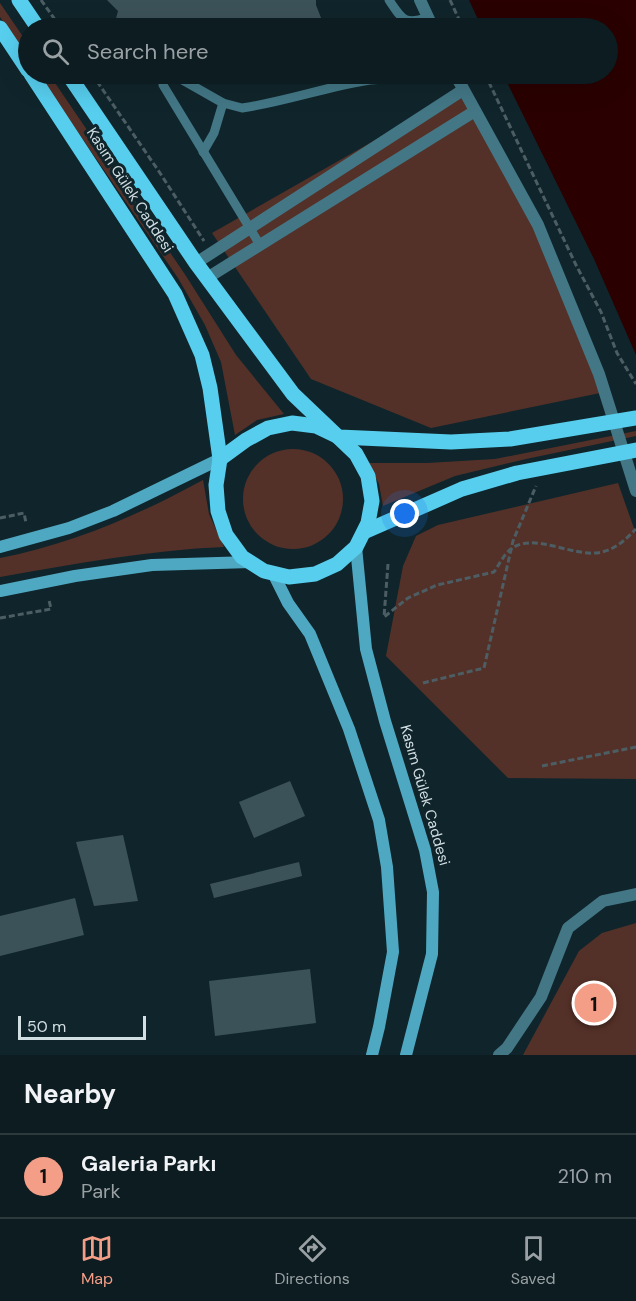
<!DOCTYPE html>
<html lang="en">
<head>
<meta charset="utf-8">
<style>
	:root { --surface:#0c1c20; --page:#1a292d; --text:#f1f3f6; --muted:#9aa1a5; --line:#2c3a3e; --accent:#f49e88 }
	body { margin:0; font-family:"DM Sans",sans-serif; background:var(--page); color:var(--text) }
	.scale { position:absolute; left:18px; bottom:15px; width:128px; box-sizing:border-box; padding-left:6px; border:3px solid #d1dee2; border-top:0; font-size:16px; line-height:21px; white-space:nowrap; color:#d1dee2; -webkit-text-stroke:4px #10252b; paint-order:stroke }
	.you { position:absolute; left:405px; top:514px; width:21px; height:21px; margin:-15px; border:4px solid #fff; border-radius:50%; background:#1a73e8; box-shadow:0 0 0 9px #1a73e833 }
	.badge { display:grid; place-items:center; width:39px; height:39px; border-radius:50%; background:var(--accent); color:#111; font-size:20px; font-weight:700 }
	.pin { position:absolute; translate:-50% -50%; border:3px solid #fff; box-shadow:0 2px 6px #0006 }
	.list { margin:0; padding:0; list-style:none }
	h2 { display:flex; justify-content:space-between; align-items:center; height:78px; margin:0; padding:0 24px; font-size:26px }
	h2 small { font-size:20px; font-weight:400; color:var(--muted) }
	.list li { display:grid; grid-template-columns:39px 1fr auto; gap:18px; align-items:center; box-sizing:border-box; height:84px; padding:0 24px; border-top:2px solid var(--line) }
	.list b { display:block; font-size:22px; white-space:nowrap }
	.list p { margin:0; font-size:20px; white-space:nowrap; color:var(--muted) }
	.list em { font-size:20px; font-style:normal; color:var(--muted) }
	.icon { flex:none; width:33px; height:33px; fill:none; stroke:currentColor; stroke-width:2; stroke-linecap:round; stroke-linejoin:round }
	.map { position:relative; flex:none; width:636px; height:1055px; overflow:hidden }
	.search { position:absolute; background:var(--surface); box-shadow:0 6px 24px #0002; left:18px; right:18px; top:18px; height:66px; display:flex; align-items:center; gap:15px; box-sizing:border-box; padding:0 21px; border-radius:33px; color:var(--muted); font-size:22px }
	.sheet { height:162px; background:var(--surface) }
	nav { display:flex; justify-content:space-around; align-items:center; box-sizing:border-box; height:84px; border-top:2px solid var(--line); background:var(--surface); font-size:16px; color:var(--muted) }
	nav a { display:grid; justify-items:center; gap:3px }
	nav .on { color:var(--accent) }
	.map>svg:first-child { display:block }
	.green { fill:#543128 }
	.water { fill:#2a0000 }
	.building { fill:#3c5259 }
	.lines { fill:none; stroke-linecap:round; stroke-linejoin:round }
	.path { stroke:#4c5e64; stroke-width:3; stroke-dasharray:6 3; stroke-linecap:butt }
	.lane { stroke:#437786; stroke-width:9 }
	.street { stroke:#437786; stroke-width:12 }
	.secondary { stroke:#4fa8c1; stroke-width:12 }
	.primary { stroke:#57ceee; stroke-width:15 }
	.labels { text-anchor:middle; stroke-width:6; stroke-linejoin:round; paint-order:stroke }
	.street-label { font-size:15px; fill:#d1dee2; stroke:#10252b }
</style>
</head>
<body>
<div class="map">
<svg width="636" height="1055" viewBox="0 0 636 1055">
	<rect width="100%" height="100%" fill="#10252b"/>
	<g class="green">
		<polygon points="0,3 28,44 28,59 0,17"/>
		<polygon points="38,74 49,74 186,276 236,355 284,414 257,420 235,435 221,362 205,325 178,278"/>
		<polygon points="463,90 538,225 605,392 431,428 311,379 212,233"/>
		<polygon points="636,431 636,436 526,459 455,476 383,506 379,484 368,463 427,463 495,459"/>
		<circle cx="293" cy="499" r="50"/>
		<path d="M203,480L209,514L224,547C148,550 75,564 0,577V558C72,544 139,515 203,480Z"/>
		<polygon points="618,483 636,534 636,779 508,778 386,656 403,566 416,536 438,525"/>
		<polygon points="636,923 636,1055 523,1055 579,951 602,933"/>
	</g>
	<polygon class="water" points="469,0 636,0 636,355 594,259 503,74 608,74 608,28 482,28"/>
	<g class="building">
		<polygon points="107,0 316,0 316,5 325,28 136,28 130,24 122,28 115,22 118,11"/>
		<polygon points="290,781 305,816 254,838 239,802"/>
		<polygon points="123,835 138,901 94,906 76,842"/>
		<polygon points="299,862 302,876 214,898 210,884"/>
		<polygon points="75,898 84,935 0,956 0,916"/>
		<polygon points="310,969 316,1023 215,1036 209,981"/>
	</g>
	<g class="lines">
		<g class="path">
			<polyline points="41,0 61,28"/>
			<polyline points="450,0 463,28"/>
			<polyline points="92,74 160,173 204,241"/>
			<polyline points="485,74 576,265 601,312 617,353 636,384"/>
			<polyline points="0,518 24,513 26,523"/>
			<path d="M388,564L384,617L408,598L437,585L494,572C499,565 504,554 511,549C534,531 575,559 602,552C616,549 626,539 636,529"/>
			<polyline points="0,618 51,609 49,600"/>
			<polyline points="423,683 484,668 513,541 536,486"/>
			<polyline points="542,766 636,747"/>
		</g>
		<g class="lane">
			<path d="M389,0C402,19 404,26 428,17"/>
			<polyline points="203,152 214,133 223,103"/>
			<path d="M260,245L163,85L165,77L179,78L223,103L242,108C283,102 323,88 364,81C388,76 414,82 437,74"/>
		</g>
		<g class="street">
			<polyline points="420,0 433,28"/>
			<polyline points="455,74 538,225 599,374 636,491"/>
			<polyline points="196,263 463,90"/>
			<polyline points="207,278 475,111"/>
			<polyline points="499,1055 507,1048 541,997 568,928 603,901 636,894"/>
		</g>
		<g class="secondary">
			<polyline points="0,547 69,528 113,511 220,459"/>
			<polyline points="356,547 366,649 385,721 425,850 433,892 432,954 406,1055"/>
			<polyline points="273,573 288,603 310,634 349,729 379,820 387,867 393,952 379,1027 372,1055"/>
			<polyline points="0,591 75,576 152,565 251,562"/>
		</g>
		<g class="primary">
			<polyline points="19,0 38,28"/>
			<polyline points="0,28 28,70"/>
			<polyline points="31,74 175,294 202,355 210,388 220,459 216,485 218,511 226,535 242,557 264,571 289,577 315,574 337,564 356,547 368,523 372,501 368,476 356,454 293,394 196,263 68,74"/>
			<polyline points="220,459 246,440 268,428 292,423 316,426 339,437 451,442 510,439 636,418"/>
			<polyline points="364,532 462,489 517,473 636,450"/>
		</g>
	</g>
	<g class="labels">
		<g class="street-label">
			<text transform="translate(130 190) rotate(57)" y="5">Kasım Gülek Caddesi</text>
			<text transform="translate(425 795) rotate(74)" y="5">Kasım Gülek Caddesi</text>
		</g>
	</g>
</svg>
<div class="scale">50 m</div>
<div class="you"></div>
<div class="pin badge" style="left:594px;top:1003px">1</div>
<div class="search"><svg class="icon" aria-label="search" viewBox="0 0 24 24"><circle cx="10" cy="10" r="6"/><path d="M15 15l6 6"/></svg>Search here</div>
</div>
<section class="sheet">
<h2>Nearby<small></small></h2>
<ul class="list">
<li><span class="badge">1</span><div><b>Galeria Parkı</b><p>Park</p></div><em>210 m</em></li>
</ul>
</section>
<nav>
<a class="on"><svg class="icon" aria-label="map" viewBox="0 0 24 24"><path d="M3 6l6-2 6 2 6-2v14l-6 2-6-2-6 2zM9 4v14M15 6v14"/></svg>Map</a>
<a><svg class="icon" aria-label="directions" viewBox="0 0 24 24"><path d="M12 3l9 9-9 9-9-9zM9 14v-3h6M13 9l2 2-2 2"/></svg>Directions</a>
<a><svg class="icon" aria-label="saved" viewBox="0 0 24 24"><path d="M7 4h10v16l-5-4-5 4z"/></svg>Saved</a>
</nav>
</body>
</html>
